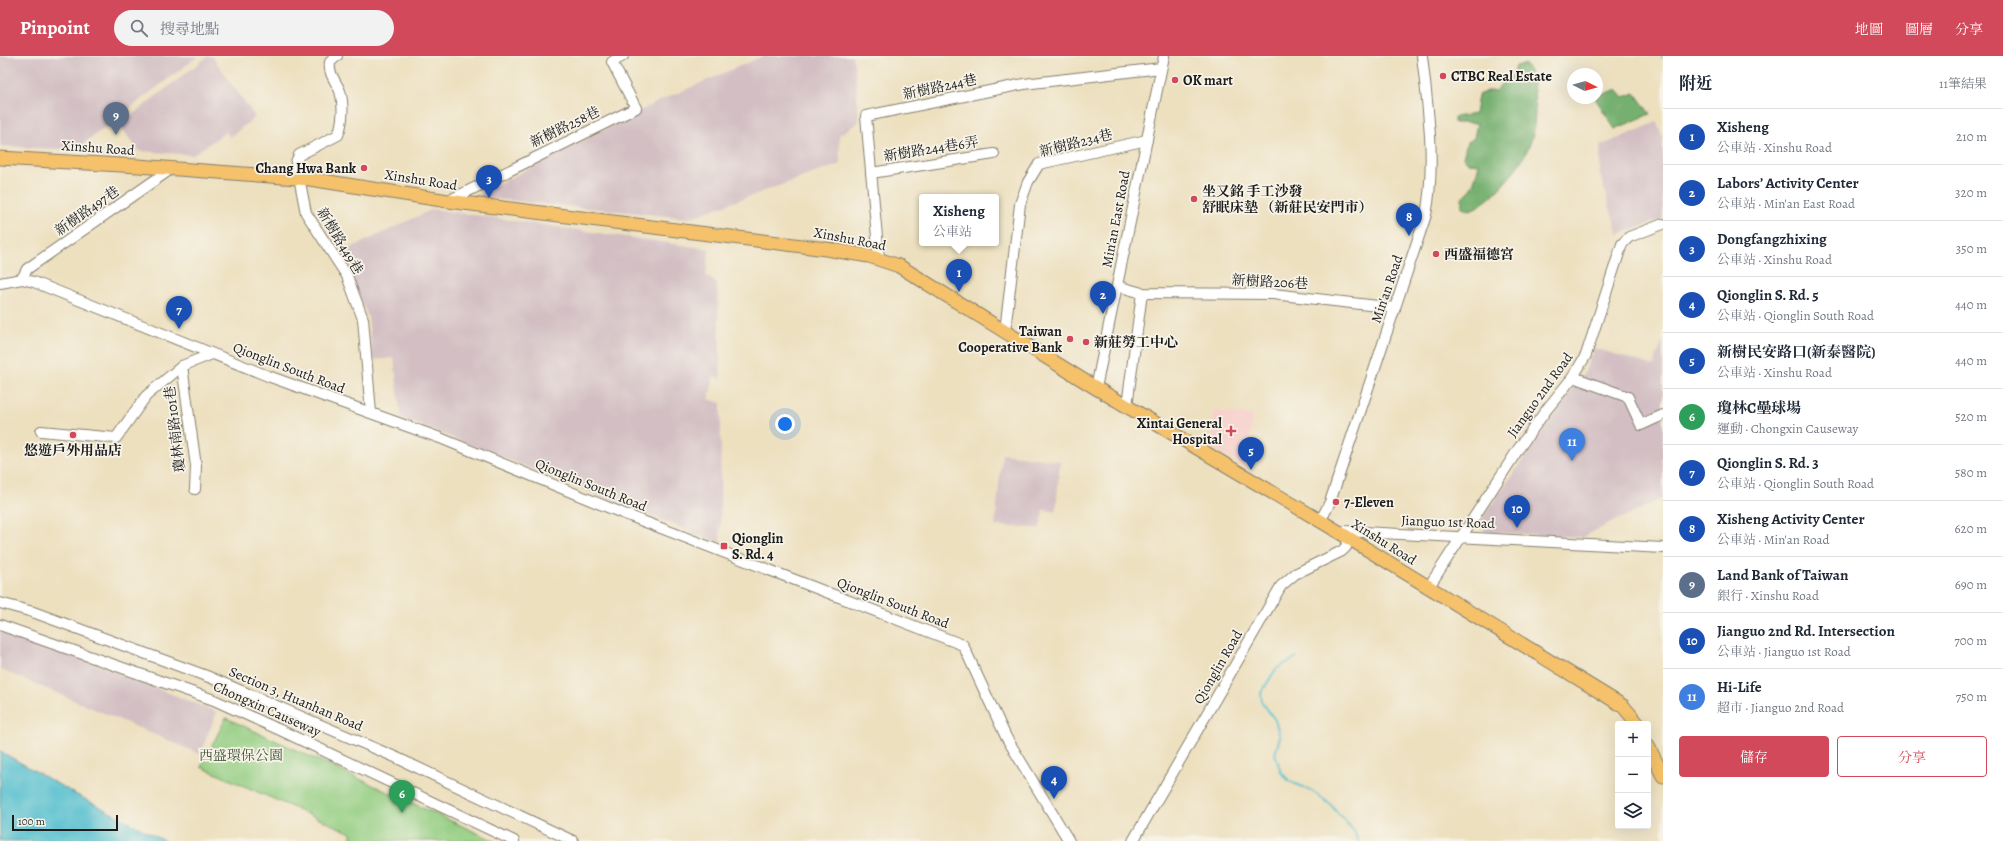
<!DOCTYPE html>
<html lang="zh-TW">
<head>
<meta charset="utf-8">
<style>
	body { margin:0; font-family:Alegreya,"Noto Serif TC",serif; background:#f2f2f3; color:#1f2937 }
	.controls { position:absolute; right:12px; bottom:12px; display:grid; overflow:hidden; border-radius:4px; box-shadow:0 4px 16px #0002 }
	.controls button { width:36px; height:36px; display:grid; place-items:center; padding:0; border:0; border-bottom:1px solid #e0e1e3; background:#fff; color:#1f2937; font:20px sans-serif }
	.compass { position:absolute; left:1567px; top:12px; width:36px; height:36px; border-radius:50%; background:#fff; box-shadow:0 4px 16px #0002; rotate:95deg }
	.scale { position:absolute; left:12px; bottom:10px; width:106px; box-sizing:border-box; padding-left:4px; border:2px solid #1c1c1c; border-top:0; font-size:11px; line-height:14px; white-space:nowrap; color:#1c1c1c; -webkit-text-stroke:3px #f7f3e8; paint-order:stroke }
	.you { position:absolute; left:785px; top:368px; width:14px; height:14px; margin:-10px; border:3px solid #fff; border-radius:50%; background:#1a73e8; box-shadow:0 0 0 6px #1a73e833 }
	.badge { display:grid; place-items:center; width:26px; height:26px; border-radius:50%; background:#d1495b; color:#fff; font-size:13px; font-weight:700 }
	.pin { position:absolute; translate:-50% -33px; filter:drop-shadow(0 1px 2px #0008) }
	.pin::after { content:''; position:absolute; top:21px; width:14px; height:12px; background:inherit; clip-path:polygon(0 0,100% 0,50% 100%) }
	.popup { position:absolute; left:919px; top:138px; width:80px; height:52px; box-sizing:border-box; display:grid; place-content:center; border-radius:4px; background:#fff; filter:drop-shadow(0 1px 3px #0005); font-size:13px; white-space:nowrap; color:#747a83 }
	.popup b { font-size:15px; color:#1f2937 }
	.popup::after { content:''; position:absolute; left:50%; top:100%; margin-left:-8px; border:8px solid transparent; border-top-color:#fff }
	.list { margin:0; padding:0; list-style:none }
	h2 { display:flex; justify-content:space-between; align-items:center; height:52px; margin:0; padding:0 16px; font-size:17px }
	h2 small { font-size:13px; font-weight:400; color:#747a83 }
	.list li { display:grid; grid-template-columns:26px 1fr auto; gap:12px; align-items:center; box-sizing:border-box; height:56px; padding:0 16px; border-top:1px solid #e0e1e3 }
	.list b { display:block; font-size:15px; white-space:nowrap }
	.list p { margin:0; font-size:13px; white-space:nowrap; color:#747a83 }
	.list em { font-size:13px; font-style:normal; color:#747a83 }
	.actions { display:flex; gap:8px; padding:12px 16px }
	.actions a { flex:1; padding:9px 0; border:1px solid #d1495b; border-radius:4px; text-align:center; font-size:14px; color:#d1495b }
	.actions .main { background:#d1495b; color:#fff }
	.icon { flex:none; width:22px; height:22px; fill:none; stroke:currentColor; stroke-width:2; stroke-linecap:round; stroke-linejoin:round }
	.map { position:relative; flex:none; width:1663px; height:785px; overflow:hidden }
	header { display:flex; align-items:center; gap:24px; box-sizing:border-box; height:56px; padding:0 20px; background:#d1495b; color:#fff }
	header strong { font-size:19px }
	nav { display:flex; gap:22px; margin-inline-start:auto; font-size:14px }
	.search { width:280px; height:36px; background:#f2f2f3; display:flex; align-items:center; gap:10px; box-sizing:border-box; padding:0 14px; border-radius:22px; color:#747a83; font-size:15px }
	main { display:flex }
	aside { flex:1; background:#fff }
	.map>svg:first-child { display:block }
</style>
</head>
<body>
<header>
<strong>Pinpoint</strong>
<div class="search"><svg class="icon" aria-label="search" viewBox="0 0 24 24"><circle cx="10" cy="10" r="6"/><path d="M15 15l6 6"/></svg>搜尋地點</div>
<nav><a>地圖</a><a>圖層</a><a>分享</a></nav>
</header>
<main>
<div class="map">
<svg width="1663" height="785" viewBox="0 0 1663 785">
	<rect width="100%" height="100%" fill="#f7f3e8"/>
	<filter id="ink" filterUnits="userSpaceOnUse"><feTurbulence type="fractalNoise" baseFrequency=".025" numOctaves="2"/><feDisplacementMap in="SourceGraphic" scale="8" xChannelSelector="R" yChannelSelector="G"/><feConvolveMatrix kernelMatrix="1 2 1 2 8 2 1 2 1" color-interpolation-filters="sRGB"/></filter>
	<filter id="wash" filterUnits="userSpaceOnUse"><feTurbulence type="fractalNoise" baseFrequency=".012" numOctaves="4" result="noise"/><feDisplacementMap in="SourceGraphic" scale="16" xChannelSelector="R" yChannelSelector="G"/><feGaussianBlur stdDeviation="0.9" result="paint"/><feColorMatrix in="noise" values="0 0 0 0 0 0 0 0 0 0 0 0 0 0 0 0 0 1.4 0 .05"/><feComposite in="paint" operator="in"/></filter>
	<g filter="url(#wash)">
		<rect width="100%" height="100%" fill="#ede0bf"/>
		<polygon fill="#f7d0cc" points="1214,355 1252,359 1247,413 1211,391"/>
		<g fill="#d2bec3">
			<polygon points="0,0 198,0 75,94 0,90"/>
			<polygon points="208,0 212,0 255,61 230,81 226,76 193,99 139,95 119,69"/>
			<polygon points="763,0 852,0 855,13 859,66 839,79 840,108 689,162 474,141 657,46"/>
			<polygon points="1657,66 1663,83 1663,163 1618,178 1600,119 1600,90"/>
			<polygon points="433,153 709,193 706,220 717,227 721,324 714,320 709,343 721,347 720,487 401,362 394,302 373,304 368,260 338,198"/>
			<polygon points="1663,283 1663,402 1661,403 1663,407 1663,442 1582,481 1485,476 1481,470 1482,462 1585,315 1594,292 1654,310"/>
			<polygon points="1002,398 1060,405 1056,455 1043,454 1040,472 995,470"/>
			<polygon points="0,576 70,598 217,656 200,698 0,613"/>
		</g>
		<polygon fill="#93cd81" stroke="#58744e" points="226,662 495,785 351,785 351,777 201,711"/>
		<g fill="#76b06f" stroke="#496646">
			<path d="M1525,8C1537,20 1537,69 1531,85C1524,107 1492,147 1470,154L1462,151C1461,137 1464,142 1470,134C1474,127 1477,117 1479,108L1469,107L1463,102L1467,86L1474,82L1477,67H1454V61L1475,58L1478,39L1487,35H1495L1506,23L1511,22L1516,10Z"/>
			<polygon points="1617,33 1624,41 1635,37 1650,58 1615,73 1595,42"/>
		</g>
		<polygon fill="#54bfcf" stroke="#386e76" points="0,695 77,739 165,785 0,785"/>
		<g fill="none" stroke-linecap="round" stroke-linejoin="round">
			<g stroke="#54bfcf" stroke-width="2">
				<polyline points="1661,0 1663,3"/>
				<polyline points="1297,601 1276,613 1261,637 1262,646 1275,664 1280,681 1275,698 1281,716 1289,725 1312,735 1330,748 1354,775 1358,785"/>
			</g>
		</g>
	</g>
	<g filter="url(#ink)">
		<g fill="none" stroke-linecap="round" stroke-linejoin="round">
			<g stroke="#847e6e" stroke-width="12">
				<g id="minor">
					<path d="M337,0L330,6C328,18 336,25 340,35C344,48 343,67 338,79L299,99L296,106L306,157L347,220L363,263L371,357"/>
					<polyline points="871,117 994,98"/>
					<polyline points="448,145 636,52 612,6 623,0"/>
					<polyline points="879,203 866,60 1024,28 1161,12"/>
					<polyline points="22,223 27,213 171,113"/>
					<polyline points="0,227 22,223 34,226 268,320 440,382 622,457 963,589 1006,681 1069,785"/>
					<polyline points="1117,230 1142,237 1273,238 1395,252"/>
					<polyline points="1005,275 1020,148 1028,126 1039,108 1147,84"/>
					<polyline points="182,310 196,410 195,433"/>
					<polyline points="1573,321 1628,341 1641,369 1663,359"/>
					<polyline points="1096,332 1164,0"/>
					<polyline points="1127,350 1142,237"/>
					<polyline points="41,375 116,382 146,340 182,310 212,298"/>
					<path d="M1320,466L1330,446L1426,159C1436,107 1428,53 1422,0"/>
					<polyline points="1344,475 1663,492"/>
					<polyline points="1428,532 1519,392 1547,353 1573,321 1586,299 1622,188 1629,181 1663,168"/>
					<polyline points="0,547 33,556 209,621 395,701 573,785"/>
					<polyline points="0,569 214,644 280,674 514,785"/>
					<polyline points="1133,785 1281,530 1295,518 1342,495 1346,491 1350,477"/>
				</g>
			</g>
			<g stroke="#847e6e" stroke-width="15">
				<g id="major">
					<polyline points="0,102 138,110 310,123 448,145 826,193 869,200 899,210 1096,332 1329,470 1623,650 1638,668"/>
					<polyline points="1648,690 1663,720"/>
				</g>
			</g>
			<use href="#minor" stroke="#fff" stroke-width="10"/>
			<use href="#major" stroke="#f5c16b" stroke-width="13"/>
		</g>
	</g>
	<g fill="#d1495b" stroke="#f7f3e8" stroke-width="1.5">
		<circle cx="1443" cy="20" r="4"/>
		<circle cx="1175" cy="24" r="4"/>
		<circle cx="364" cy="112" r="4"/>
		<circle cx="1194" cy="143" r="4"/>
		<circle cx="1436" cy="198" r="4"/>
		<circle cx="1070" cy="283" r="4"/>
		<circle cx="1086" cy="286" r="4"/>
		<path d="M1229 369h4v4h4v4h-4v4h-4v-4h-4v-4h4z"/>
		<circle cx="73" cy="379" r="4"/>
		<circle cx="1336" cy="446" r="4"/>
		<rect x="720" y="486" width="8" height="8" rx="2"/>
	</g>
	<g text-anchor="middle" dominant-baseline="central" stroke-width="3.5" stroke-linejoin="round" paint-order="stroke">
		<g font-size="14" font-weight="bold" fill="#1c1c1c" stroke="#f7f3e8" text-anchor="start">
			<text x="1451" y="20">CTBC Real Estate</text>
			<text x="1183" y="24">OK mart</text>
			<text x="356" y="112" text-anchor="end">Chang Hwa Bank</text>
			<text x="1202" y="135">坐又銘 手工沙發<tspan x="1202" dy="16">舒眠床墊 （新莊民安門市）</tspan></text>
			<text x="1444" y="198">西盛福德宮</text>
			<text x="1062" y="275" text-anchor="end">Taiwan<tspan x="1062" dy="16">Cooperative Bank</tspan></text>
			<text x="1094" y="286">新莊勞工中心</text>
			<text x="1222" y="367" text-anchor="end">Xintai General<tspan x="1222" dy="16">Hospital</tspan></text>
			<text x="73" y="394" text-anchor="middle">悠遊戶外用品店</text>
			<text x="1344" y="446">7-Eleven</text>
			<text x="732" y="482">Qionglin<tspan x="732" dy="16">S. Rd. 4</tspan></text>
		</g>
		<g font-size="14" fill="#1c1c1c" stroke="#f7f3e8">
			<text transform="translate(940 31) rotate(-12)">新樹路244巷</text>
			<text transform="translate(565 71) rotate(-26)">新樹路258巷</text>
			<text transform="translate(1076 87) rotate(-14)">新樹路234巷</text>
			<text transform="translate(98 92) rotate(4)">Xinshu Road</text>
			<text transform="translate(931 93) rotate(-9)">新樹路244巷6弄</text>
			<text transform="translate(421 124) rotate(9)">Xinshu Road</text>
			<text transform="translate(87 155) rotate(-35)">新樹路497巷</text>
			<text transform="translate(1116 163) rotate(-79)">Min'an East Road</text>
			<text transform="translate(850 183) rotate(11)">Xinshu Road</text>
			<text transform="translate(340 185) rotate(59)">新樹路449巷</text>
			<text transform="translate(1270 226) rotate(3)">新樹路206巷</text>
			<text transform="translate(1387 233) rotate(-71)">Min'an Road</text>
			<text transform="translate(289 312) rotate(21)">Qionglin South Road</text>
			<text transform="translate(1540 339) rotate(-54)">Jianguo 2nd Road</text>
			<text transform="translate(175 373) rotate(-97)">瓊林南路101巷</text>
			<text transform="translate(591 429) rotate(22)">Qionglin South Road</text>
			<text transform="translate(1448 466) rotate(2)">Jianguo 1st Road</text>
			<text transform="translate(1384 486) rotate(32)">Xinshu Road</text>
			<text transform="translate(893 547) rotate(21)">Qionglin South Road</text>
			<text transform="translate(1218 611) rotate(-60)">Qionglin Road</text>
			<text transform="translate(296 643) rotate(23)">Section 3, Huanhan Road</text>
			<text transform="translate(267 653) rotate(24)">Chongxin Causeway</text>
		</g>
		<g font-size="14" fill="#465a3f" stroke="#f7f3e8">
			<text x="241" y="699">西盛環保公園</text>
		</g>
	</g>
</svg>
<div class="controls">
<button>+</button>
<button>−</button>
<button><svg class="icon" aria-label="layers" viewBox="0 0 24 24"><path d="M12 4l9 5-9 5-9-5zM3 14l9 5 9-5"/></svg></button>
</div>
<svg class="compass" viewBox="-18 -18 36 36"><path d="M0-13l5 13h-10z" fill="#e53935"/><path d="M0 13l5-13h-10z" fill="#747a83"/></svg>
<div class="scale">100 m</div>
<div class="you"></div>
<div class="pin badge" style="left:959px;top:236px;background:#1a4fb4">1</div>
<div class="popup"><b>Xisheng</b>公車站</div>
<div class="pin badge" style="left:1103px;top:258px;background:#1a4fb4">2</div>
<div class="pin badge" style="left:489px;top:142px;background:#1a4fb4">3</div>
<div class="pin badge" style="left:1054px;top:743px;background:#1a4fb4">4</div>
<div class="pin badge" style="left:1251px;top:414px;background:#1a4fb4">5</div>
<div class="pin badge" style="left:402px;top:757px;background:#2e9e5b">6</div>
<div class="pin badge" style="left:179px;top:273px;background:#1a4fb4">7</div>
<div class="pin badge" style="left:1409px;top:180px;background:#1a4fb4">8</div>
<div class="pin badge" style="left:116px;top:79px;background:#5c6f8a">9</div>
<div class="pin badge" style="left:1517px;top:472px;background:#1a4fb4">10</div>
<div class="pin badge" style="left:1572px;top:405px;background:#3f7fe0">11</div>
</div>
<aside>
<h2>附近<small>11筆結果</small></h2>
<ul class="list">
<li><span class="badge" style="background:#1a4fb4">1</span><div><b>Xisheng</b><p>公車站 · Xinshu Road</p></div><em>210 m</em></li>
<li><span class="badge" style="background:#1a4fb4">2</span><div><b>Labors’ Activity Center</b><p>公車站 · Min'an East Road</p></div><em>320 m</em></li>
<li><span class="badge" style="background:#1a4fb4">3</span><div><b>Dongfangzhixing</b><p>公車站 · Xinshu Road</p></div><em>350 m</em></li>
<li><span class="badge" style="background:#1a4fb4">4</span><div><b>Qionglin S. Rd. 5</b><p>公車站 · Qionglin South Road</p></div><em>440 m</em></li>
<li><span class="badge" style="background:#1a4fb4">5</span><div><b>新樹民安路口(新泰醫院)</b><p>公車站 · Xinshu Road</p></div><em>440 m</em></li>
<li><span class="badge" style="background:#2e9e5b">6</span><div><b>瓊林C壘球場</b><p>運動 · Chongxin Causeway</p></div><em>520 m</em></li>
<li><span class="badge" style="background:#1a4fb4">7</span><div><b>Qionglin S. Rd. 3</b><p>公車站 · Qionglin South Road</p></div><em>580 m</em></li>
<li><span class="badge" style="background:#1a4fb4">8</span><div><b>Xisheng Activity Center</b><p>公車站 · Min'an Road</p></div><em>620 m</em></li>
<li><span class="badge" style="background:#5c6f8a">9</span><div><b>Land Bank of Taiwan</b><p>銀行 · Xinshu Road</p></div><em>690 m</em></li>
<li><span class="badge" style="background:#1a4fb4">10</span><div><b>Jianguo 2nd Rd. Intersection</b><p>公車站 · Jianguo 1st Road</p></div><em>700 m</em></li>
<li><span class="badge" style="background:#3f7fe0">11</span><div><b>Hi-Life</b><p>超市 · Jianguo 2nd Road</p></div><em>750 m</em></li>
</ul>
<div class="actions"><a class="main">儲存</a><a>分享</a></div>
</aside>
</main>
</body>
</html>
